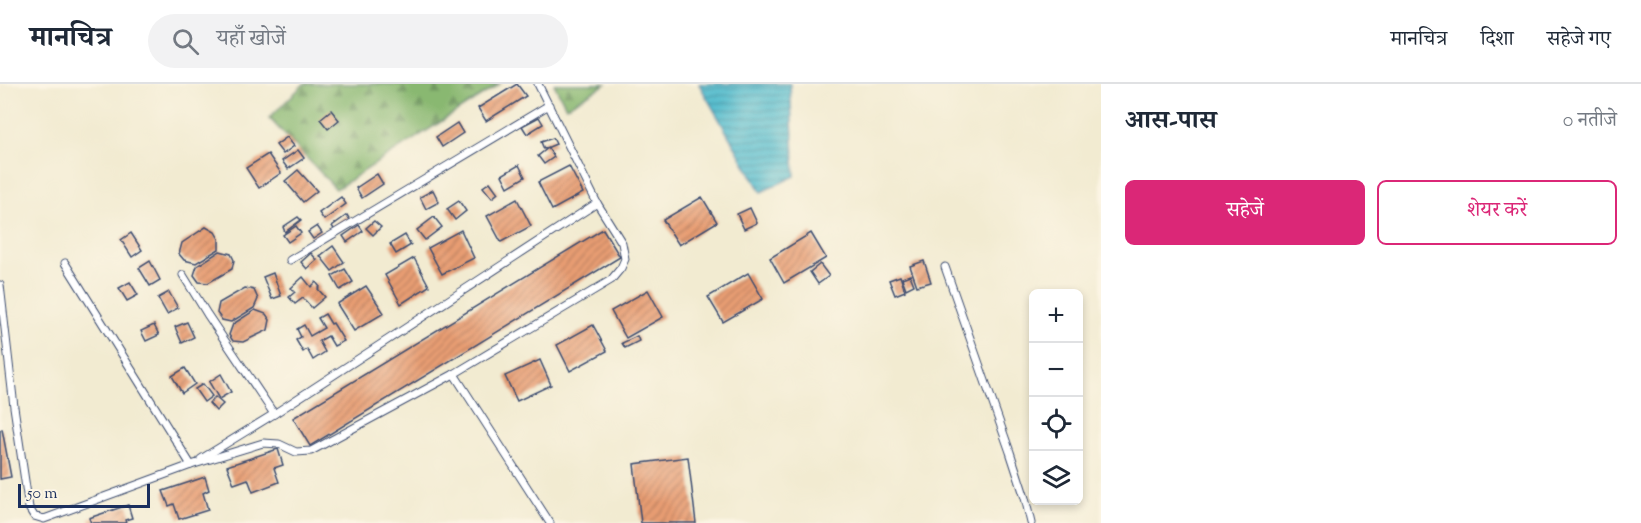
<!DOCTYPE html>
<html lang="hi">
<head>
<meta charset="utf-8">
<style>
	body { margin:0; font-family:"Sorts Mill Goudy","Noto Serif Devanagari",serif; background:#f2f2f3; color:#1f2937 }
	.controls { position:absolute; right:18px; bottom:18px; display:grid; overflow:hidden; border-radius:9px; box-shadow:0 3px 9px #0003 }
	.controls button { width:54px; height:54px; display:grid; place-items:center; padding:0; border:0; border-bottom:2px solid #e0e1e3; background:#fff; color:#1f2937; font:30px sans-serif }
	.scale { position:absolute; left:18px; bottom:15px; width:132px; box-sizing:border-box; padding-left:6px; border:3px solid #1b2f5e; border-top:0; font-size:16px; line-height:21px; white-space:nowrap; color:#1b2f5e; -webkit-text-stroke:4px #fcf5e5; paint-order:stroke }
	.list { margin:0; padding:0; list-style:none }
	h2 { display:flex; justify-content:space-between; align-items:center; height:78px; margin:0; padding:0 24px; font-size:26px }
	h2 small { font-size:20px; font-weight:400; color:#747a83 }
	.actions { display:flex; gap:12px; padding:18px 24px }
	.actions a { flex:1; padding:14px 0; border:2px solid #db2777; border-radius:9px; text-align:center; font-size:21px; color:#db2777 }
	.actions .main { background:#db2777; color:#fff }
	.icon { flex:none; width:33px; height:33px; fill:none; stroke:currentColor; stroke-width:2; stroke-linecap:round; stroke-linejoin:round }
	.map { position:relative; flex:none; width:1101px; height:439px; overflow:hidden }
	header { display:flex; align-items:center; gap:36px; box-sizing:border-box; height:84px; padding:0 30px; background:#fff; border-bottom:2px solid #e0e1e3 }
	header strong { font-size:28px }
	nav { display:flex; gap:33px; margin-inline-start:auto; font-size:21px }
	.search { width:420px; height:54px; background:#f2f2f3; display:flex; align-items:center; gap:15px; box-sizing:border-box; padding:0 21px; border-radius:33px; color:#747a83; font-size:22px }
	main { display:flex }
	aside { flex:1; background:#fff }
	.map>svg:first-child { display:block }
</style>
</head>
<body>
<header>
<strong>मानचित्र</strong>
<div class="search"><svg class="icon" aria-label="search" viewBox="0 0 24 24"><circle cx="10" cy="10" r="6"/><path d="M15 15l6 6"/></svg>यहाँ खोजें</div>
<nav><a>मानचित्र</a><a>दिशा</a><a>सहेजे गए</a></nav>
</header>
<main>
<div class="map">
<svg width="1101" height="439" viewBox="0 0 1101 439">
	<defs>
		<pattern id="forest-firs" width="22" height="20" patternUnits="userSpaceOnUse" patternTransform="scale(1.5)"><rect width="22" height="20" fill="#89b871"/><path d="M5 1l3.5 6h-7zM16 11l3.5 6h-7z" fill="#6f9660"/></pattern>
		<pattern id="water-rules" width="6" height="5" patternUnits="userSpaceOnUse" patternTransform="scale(1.5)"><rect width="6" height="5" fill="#50bbcd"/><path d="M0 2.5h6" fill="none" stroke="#4298aa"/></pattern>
		<pattern id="building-hatch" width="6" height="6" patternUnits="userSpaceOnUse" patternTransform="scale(1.5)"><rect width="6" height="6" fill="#e89d72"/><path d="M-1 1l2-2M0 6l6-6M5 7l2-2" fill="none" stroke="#bb8061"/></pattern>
	</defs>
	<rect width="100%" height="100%" fill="#fcf5e5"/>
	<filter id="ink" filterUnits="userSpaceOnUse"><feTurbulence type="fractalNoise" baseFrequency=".0167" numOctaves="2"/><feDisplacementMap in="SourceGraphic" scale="12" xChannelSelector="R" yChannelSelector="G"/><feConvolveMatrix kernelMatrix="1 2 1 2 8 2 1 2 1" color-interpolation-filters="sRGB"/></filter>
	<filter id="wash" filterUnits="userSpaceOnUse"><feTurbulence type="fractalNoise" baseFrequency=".008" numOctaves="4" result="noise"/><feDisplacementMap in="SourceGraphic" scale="24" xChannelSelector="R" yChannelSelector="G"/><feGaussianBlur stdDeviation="1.35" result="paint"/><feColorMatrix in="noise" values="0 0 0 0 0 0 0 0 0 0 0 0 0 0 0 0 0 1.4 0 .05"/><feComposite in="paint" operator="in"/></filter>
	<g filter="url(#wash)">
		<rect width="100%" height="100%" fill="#f2ebd1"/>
		<g fill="url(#forest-firs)" stroke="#527468" stroke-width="1.5">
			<polygon points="304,0 500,0 336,105 269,34"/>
			<polygon points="554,0 606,0 566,23"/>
		</g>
		<polygon fill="url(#water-rules)" stroke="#367596" stroke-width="1.5" points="699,0 790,0 795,92 761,108"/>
		<g id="blocks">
			<g fill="url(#building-hatch)">
				<polygon points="517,0 526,12 486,37 478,24"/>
				<polygon points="331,26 339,36 328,45 320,35"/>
				<polygon points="539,33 543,40 527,50 522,42"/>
				<polygon points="457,39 463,49 442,63 436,53"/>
				<polygon points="287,53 294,62 283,70 276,61"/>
				<polygon points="553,54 556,60 544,65 541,58"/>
				<polygon points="548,64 554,73 544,80 538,72"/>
				<polygon points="298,66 304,74 288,85 282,77"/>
				<polygon points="268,70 281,89 259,104 246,84"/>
				<polygon points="519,81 525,93 508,103 502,91"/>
				<polygon points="569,82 583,109 552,126 538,98"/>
				<polygon points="298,86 317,107 303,118 285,97"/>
				<polygon points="377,90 383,100 362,114 356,104"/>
				<polygon points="490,98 498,109 492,114 483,103"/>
				<polygon points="433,106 439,118 426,125 420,113"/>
				<polygon points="341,113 346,120 324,136 319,129"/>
				<polygon points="702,113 717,138 679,161 663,136"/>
				<polygon points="517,115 531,142 501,158 487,132"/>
				<polygon points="459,117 466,127 455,136 447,125"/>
				<polygon points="750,124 757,139 744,145 737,130"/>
				<polygon points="347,131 350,136 335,147 332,142"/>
				<polygon points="298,133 301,136 285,148 283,143"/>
				<polygon points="434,133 442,143 425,156 417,146"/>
				<polygon points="374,137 381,143 373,151 366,144"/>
				<polygon points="359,141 363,147 347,158 343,152"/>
				<polygon points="296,142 301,149 288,158 283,151"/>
				<polygon points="317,142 322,149 313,155 308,148"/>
				<polygon points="206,143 215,148 219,155 219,165 196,179 184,176 179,170 182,159"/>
				<polygon points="603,145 620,173 310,362 293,334"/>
				<polygon points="461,146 474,174 442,190 428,164"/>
				<polygon points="131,149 142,166 132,173 121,156"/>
				<polygon points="811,149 826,174 784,199 770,174"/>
				<polygon points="405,151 411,161 396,170 390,160"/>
				<polygon points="333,162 344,178 332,187 320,172"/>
				<polygon points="220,167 231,170 234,176 232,185 208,199 199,198 194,191 197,182"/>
				<polygon points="311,169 317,176 307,185 301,178"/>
				<polygon points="414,174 429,202 401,220 385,191"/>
				<polygon points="150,177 160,196 150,202 139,184"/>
				<polygon points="924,177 931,198 917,202 910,182"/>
				<polygon points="820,180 829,192 818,200 810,188"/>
				<polygon points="345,185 353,198 340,206 332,192"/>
				<polygon points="273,189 281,212 272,215 263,193"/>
				<polygon points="748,189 763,215 723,238 708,213"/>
				<polygon points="910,191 914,201 906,205 902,194"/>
				<polygon points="900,192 905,207 895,211 889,196"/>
				<polygon points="303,193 311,203 316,198 320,203 318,205 325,213 312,224 303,214 295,220 289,213 295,208 291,204"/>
				<polygon points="130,198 138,211 127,217 119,204"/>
				<polygon points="366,202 384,229 354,247 337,220"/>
				<polygon points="245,204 254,206 258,215 254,224 231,238 222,236 217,229 219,219"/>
				<polygon points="648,206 663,233 626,254 611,227"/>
				<polygon points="169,208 178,224 167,230 158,214"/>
				<polygon points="255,226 266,230 270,236 268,246 243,258 233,257 229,251 233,240"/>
				<polygon points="325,230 331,240 333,239 344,257 334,262 328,252 319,257 325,268 313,276 307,265 303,268 296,256 301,253 297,245 304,241 310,252 324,244 318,234"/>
				<polygon points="187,238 194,253 182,259 175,243"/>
				<polygon points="154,241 159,251 146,257 141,247"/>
				<polygon points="593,241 607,267 570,287 557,261"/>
				<polygon points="637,252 639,257 625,264 622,259"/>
				<polygon points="540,276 551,301 517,317 505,292"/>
				<polygon points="185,284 195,300 182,309 172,292"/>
				<polygon points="221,290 231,308 219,315 209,298"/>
				<polygon points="203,300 212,312 204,318 195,305"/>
				<polygon points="215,313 223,320 216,327 209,319"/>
				<polygon points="2,345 11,393 0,395 0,346"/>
				<polygon points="278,365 283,381 274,384 279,398 253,408 248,395 234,400 227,382"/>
				<polygon points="688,373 696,439 641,439 634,380"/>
				<polygon points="205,393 209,406 203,409 208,426 179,435 174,420 169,422 163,407"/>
				<polygon points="128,421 132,434 125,436 126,439 91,439 89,434"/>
			</g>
		</g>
	</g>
	<g filter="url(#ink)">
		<use href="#blocks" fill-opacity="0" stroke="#3b4b6f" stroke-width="1.5"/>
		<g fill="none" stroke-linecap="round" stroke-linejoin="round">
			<g stroke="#3b4b6f" stroke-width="9">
				<g id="lane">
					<polyline points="290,176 549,21"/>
					<polyline points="65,179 191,381"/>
					<polyline points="945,183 1010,368 1025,414 1031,439"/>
					<polyline points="183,191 207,230 274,330"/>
					<polyline points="0,201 14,323 29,424 34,432 44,435 191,381 263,359 279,360 296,368 311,367 454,290 611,196 621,184 625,175 622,159 597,119 538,0"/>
					<polyline points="454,290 550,439"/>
					<polyline points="201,375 274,330 597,119"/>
				</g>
			</g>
			<use href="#lane" stroke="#fff" stroke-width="7"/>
		</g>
	</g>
</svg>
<div class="controls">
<button>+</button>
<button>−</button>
<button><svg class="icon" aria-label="locate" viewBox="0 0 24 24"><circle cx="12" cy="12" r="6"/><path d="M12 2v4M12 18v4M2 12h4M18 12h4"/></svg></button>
<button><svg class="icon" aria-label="layers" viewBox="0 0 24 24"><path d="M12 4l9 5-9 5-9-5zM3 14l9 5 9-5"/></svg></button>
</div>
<div class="scale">50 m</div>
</div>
<aside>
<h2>आस-पास<small>0 नतीजे</small></h2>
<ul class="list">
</ul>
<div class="actions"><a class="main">सहेजें</a><a>शेयर करें</a></div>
</aside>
</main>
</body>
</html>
